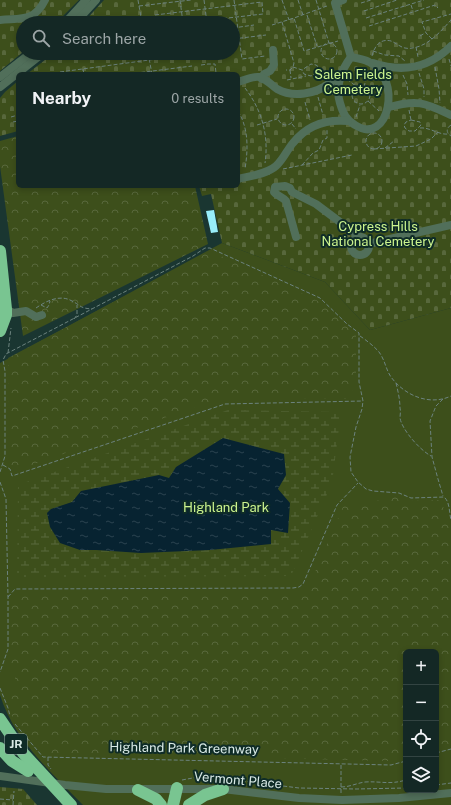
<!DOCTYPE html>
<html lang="en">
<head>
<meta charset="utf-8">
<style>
	body { margin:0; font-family:"Public Sans",sans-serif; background:#213432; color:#f1f3f6 }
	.controls { position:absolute; right:12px; bottom:12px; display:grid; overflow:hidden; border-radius:6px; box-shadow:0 2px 6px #0003 }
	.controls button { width:36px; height:36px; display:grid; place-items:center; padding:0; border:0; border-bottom:1px solid #334442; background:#142825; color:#f1f3f6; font:20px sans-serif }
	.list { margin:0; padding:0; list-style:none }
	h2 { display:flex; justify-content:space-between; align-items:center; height:52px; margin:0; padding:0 16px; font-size:17px }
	h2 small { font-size:13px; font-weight:400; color:#9da6a7 }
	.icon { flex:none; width:22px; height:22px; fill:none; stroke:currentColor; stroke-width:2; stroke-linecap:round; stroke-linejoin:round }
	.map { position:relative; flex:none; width:451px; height:805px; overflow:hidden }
	.search { position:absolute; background:#142825; box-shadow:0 2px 6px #0003; left:16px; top:16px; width:224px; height:44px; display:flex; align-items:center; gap:10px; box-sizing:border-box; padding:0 14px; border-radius:22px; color:#9da6a7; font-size:15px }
	.panel { position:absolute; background:#142825; box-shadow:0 2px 6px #0003; left:16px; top:72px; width:224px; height:116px; border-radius:6px }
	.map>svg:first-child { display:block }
</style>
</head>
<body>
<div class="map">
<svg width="451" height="805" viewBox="0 0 451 805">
	<defs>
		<pattern id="forest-crowns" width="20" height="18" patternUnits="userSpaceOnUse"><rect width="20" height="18" fill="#3d4f1b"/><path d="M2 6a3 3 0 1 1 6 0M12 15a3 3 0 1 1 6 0" fill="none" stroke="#58683c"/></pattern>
		<pattern id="wetland-marsh" width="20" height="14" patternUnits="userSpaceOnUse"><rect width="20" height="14" fill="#3d4f1b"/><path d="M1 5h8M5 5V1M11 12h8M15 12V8" fill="none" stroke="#58683c"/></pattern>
		<pattern id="cemetery-stones" width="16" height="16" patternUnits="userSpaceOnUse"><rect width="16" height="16" fill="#3d4f1b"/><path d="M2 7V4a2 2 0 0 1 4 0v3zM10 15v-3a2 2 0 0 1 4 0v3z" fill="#58683c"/></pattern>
		<pattern id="water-ripples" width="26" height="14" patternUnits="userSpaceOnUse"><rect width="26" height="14" fill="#072331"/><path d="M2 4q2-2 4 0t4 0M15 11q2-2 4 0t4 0" fill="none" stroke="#2a434f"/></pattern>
	</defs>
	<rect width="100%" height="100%" fill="#1a3631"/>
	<path fill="#3d4f1b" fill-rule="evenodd" d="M222,243L325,282L370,330L451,308V805H83C51,772 14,740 0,695V363ZM406,652H436V790H406Z"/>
	<g fill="url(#forest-crowns)">
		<polygon points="18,136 18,186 195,186 208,244 23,336 0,166 0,141"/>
		<polygon points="210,251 318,301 356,334 356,385 346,399 223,397 18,470 10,468 8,358"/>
		<polygon points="396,495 410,501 441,500 451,531 451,745 436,749 436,652 406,652 406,757 390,761 43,753 12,716 11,694 15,685 15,677 11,675 10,596 306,593 345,502 373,502"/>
	</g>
	<path fill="url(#wetland-marsh)" fill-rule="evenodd" d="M228,410L341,412L332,483L291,576L17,577L18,485ZM286,475L278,489L288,533L271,530L240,546L210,550L141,553L96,550H80L51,509L72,502L81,491L169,478Z"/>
	<g fill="url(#cemetery-stones)">
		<polygon points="0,0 79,0 56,23 23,23 23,52 0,71"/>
		<polygon points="104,0 451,0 451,308 370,330 325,282 222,243 211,194 202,196 199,186 238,186 238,74 27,74 50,56 63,54 63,53 233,53 233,23 83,23"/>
		<polygon points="18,81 18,131 0,136 0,98 5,92"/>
		<polygon points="0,787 23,789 37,805 0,805"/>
	</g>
	<polygon fill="url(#water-ripples)" points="223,438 284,454 286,475 278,489 290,503 288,533 271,530 271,544 210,550 141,553 96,550 80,550 60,543 50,527 47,513 51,509 72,502 81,491 159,475 169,478 176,467"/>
	<polygon fill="#98eefb" points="214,210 218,232 211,233 206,211"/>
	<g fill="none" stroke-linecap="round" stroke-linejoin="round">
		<g stroke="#6c837e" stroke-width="1" stroke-dasharray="4 2" stroke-linecap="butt">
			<polyline points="138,0 142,23"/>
			<polyline points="180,0 183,23"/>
			<polyline points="204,0 207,23"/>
			<polyline points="234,0 242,59 265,56"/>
			<polyline points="282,0 289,20"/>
			<polyline points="298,0 303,15"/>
			<polyline points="316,0 329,43"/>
			<polyline points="361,3 371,0"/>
			<polyline points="411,5 413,11"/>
			<polyline points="139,6 191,0"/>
			<polyline points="327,6 294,18 304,51 338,41"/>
			<polyline points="364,11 397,0"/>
			<polyline points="155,15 262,2 263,14 184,23"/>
			<polyline points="307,15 317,46"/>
			<polyline points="366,18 424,0"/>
			<polyline points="282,22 294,63 293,67 290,70 286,70"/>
			<polyline points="272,25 294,18"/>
			<polyline points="369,26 435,5 438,8"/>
			<polyline points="233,28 254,25"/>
			<polyline points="420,36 425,33"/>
			<polyline points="233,39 266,35"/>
			<polyline points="432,39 426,33 422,22 451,14"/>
			<circle cx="329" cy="51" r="8"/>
			<polyline points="416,47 418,57"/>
			<polyline points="373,51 385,55 399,56 405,61"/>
			<polyline points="148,53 152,74"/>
			<path d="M372,56C374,47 380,38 391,41C396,43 400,47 405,48C409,49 413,48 417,47C431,43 441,31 451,20"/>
			<polyline points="449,59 451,66"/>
			<polyline points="201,65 208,64 215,64 216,73"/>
			<polyline points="293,67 302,70 311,64 316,65 320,68 318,72 311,76 304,74 302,70"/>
			<polyline points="435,67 439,89 440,103"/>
			<polyline points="83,69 84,74"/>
			<polyline points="290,70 291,78"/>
			<polyline points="60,72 194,54"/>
			<polyline points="419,73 424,89 424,97"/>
			<polyline points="129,74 192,66"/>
			<polyline points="403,75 407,84 408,95"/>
			<polyline points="347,79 357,87"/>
			<polyline points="287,80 306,76"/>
			<circle cx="361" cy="95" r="9"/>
			<polyline points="364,87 368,71"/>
			<path d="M245,88C262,110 269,136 265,163"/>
			<polyline points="318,97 323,115"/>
			<polyline points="368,101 379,111"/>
			<polyline points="305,102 310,120"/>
			<circle cx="286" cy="117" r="8"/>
			<polyline points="409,110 411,120"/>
			<path d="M238,111C249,129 248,150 245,169"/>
			<polyline points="11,117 18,115"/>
			<polyline points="356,117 360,105"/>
			<polygon points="411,120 420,122 421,125 415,131 409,131 405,128 404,125 406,122"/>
			<polyline points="13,122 18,121"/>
			<polyline points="292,124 296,129"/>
			<polyline points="257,125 277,119"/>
			<path d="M451,125C446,128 446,133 451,136"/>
			<path d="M420,128C430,127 438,135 448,134"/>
			<circle cx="374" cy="141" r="8"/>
			<polyline points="385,148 394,141"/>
			<polyline points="374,149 416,146 431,139 438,132"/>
			<polyline points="302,165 313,153 319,150 323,140 327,138 327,130"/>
			<polyline points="283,169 352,155"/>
			<polyline points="41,305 47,308 49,305 50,301"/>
			<path d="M36,308C46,301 60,294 72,301C82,306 79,308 92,309"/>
			<polyline points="74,319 77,315 77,305"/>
			<path d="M360,336C366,340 375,347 379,352C385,360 386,370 391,377C405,396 430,406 451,396"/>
			<polyline points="8,353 11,328"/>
			<path d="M396,383C398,391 400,400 400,408C401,411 400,415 400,418C402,430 420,450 431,456"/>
			<polyline points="443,399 436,406 430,421 432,457 438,479 443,496"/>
			<polyline points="3,465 10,469 12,476 225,404 363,401"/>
			<path d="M0,472L5,456V371L3,360L6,354L193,256L205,248H210L320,298L347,324L359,333V382L363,401L362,409L356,427L350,457L351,472L358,482L366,489L373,491L399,493L411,498L444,497C450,502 449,512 451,520"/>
			<polyline points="0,482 6,499 8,597 8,649 0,672"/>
			<polyline points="8,597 15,589 293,588 299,587 303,584 337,505 358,483"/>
			<polyline points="0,688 8,708 10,716"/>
			<polyline points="15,724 43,757 391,765 406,761"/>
			<polyline points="436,753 451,749"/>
			<polyline points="48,757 48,765 51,769"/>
			<polyline points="182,780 198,777 211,777 299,788 356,789 406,788"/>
			<polyline points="436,785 451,783"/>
			<path d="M341,787C350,787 357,783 365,782C381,781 389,785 406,780"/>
			<polyline points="341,793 341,764"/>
			<polyline points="0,799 13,800"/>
			<polyline points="13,805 14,791"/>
		</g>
		<g stroke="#516f5a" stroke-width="8">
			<polyline points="343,0 335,3 351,57"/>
			<path d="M0,20C22,18 34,22 45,0"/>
			<polyline points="65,23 86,0"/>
			<polyline points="75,23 96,0"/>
			<path d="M76,53C88,55 103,57 114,53"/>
			<path d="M351,57C357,58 364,59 369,62C403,78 389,147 355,125C346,120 343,113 340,103C335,87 341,70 351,57Z"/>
			<path d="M373,63C403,73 429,68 451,46"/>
			<polyline points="0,77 31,53"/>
			<polyline points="262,79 264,74 270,71 274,65 273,50"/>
			<path d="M238,82C244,80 253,76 259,77C267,79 271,85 277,89C293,98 316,94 330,83C334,80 338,76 341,73"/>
			<polyline points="0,87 43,53"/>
			<path d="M389,107C418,99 425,103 451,115"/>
			<path d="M238,179C250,176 267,174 276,166C283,160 287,150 293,143C307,125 326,119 348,121"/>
			<path d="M296,237L286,201C283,197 277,196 274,192L275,187L285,186L290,188L292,192L316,204L360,237"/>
			<circle cx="360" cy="246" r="9"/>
			<polyline points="368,244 451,225"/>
			<polyline points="6,309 13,313 26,311 36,317 42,315"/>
			<polyline points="0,776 65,785 106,789 223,789 299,798 342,800 399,798 451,793"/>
		</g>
		<g stroke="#79c591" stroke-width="12">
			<polyline points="0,251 6,309 6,315 0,331"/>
			<polyline points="0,719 23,753 71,805"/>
			<polyline points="0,748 12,761 28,771"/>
			<polyline points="138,790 156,799 161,805"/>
			<polyline points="173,805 177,788"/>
			<polyline points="189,805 205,795 223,789"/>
		</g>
	</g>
	<g text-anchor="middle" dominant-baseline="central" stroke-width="4" stroke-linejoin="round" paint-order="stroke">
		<rect fill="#0f2c27" stroke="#9cb0ac" stroke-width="1" x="5" y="734" width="22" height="20" rx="3"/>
		<g font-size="12" font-weight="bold" fill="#d8e9e5">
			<text x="16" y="744">JR</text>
		</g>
		<g font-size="13" fill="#ccf48e" stroke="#0f2c27">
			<text x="353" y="74">Salem Fields<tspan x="353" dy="15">Cemetery</tspan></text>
			<text x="378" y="226">Cypress Hills<tspan x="378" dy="15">National Cemetery</tspan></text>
			<text x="226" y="507">Highland Park</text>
		</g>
		<g font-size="13" fill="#d8e9e5" stroke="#0f2c27">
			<text transform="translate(184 748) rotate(1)">Highland Park Greenway</text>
			<text transform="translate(238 780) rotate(5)">Vermont Place</text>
		</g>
	</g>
</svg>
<div class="controls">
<button>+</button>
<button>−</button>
<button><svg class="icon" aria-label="locate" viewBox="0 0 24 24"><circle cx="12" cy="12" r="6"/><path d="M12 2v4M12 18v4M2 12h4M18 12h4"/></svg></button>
<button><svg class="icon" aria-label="layers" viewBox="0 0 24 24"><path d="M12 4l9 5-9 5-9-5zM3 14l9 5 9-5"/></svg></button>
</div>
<div class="search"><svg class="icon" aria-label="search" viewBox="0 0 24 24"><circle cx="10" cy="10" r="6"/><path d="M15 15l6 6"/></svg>Search here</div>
<section class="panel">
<h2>Nearby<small>0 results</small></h2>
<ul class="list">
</ul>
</section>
</div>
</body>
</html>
